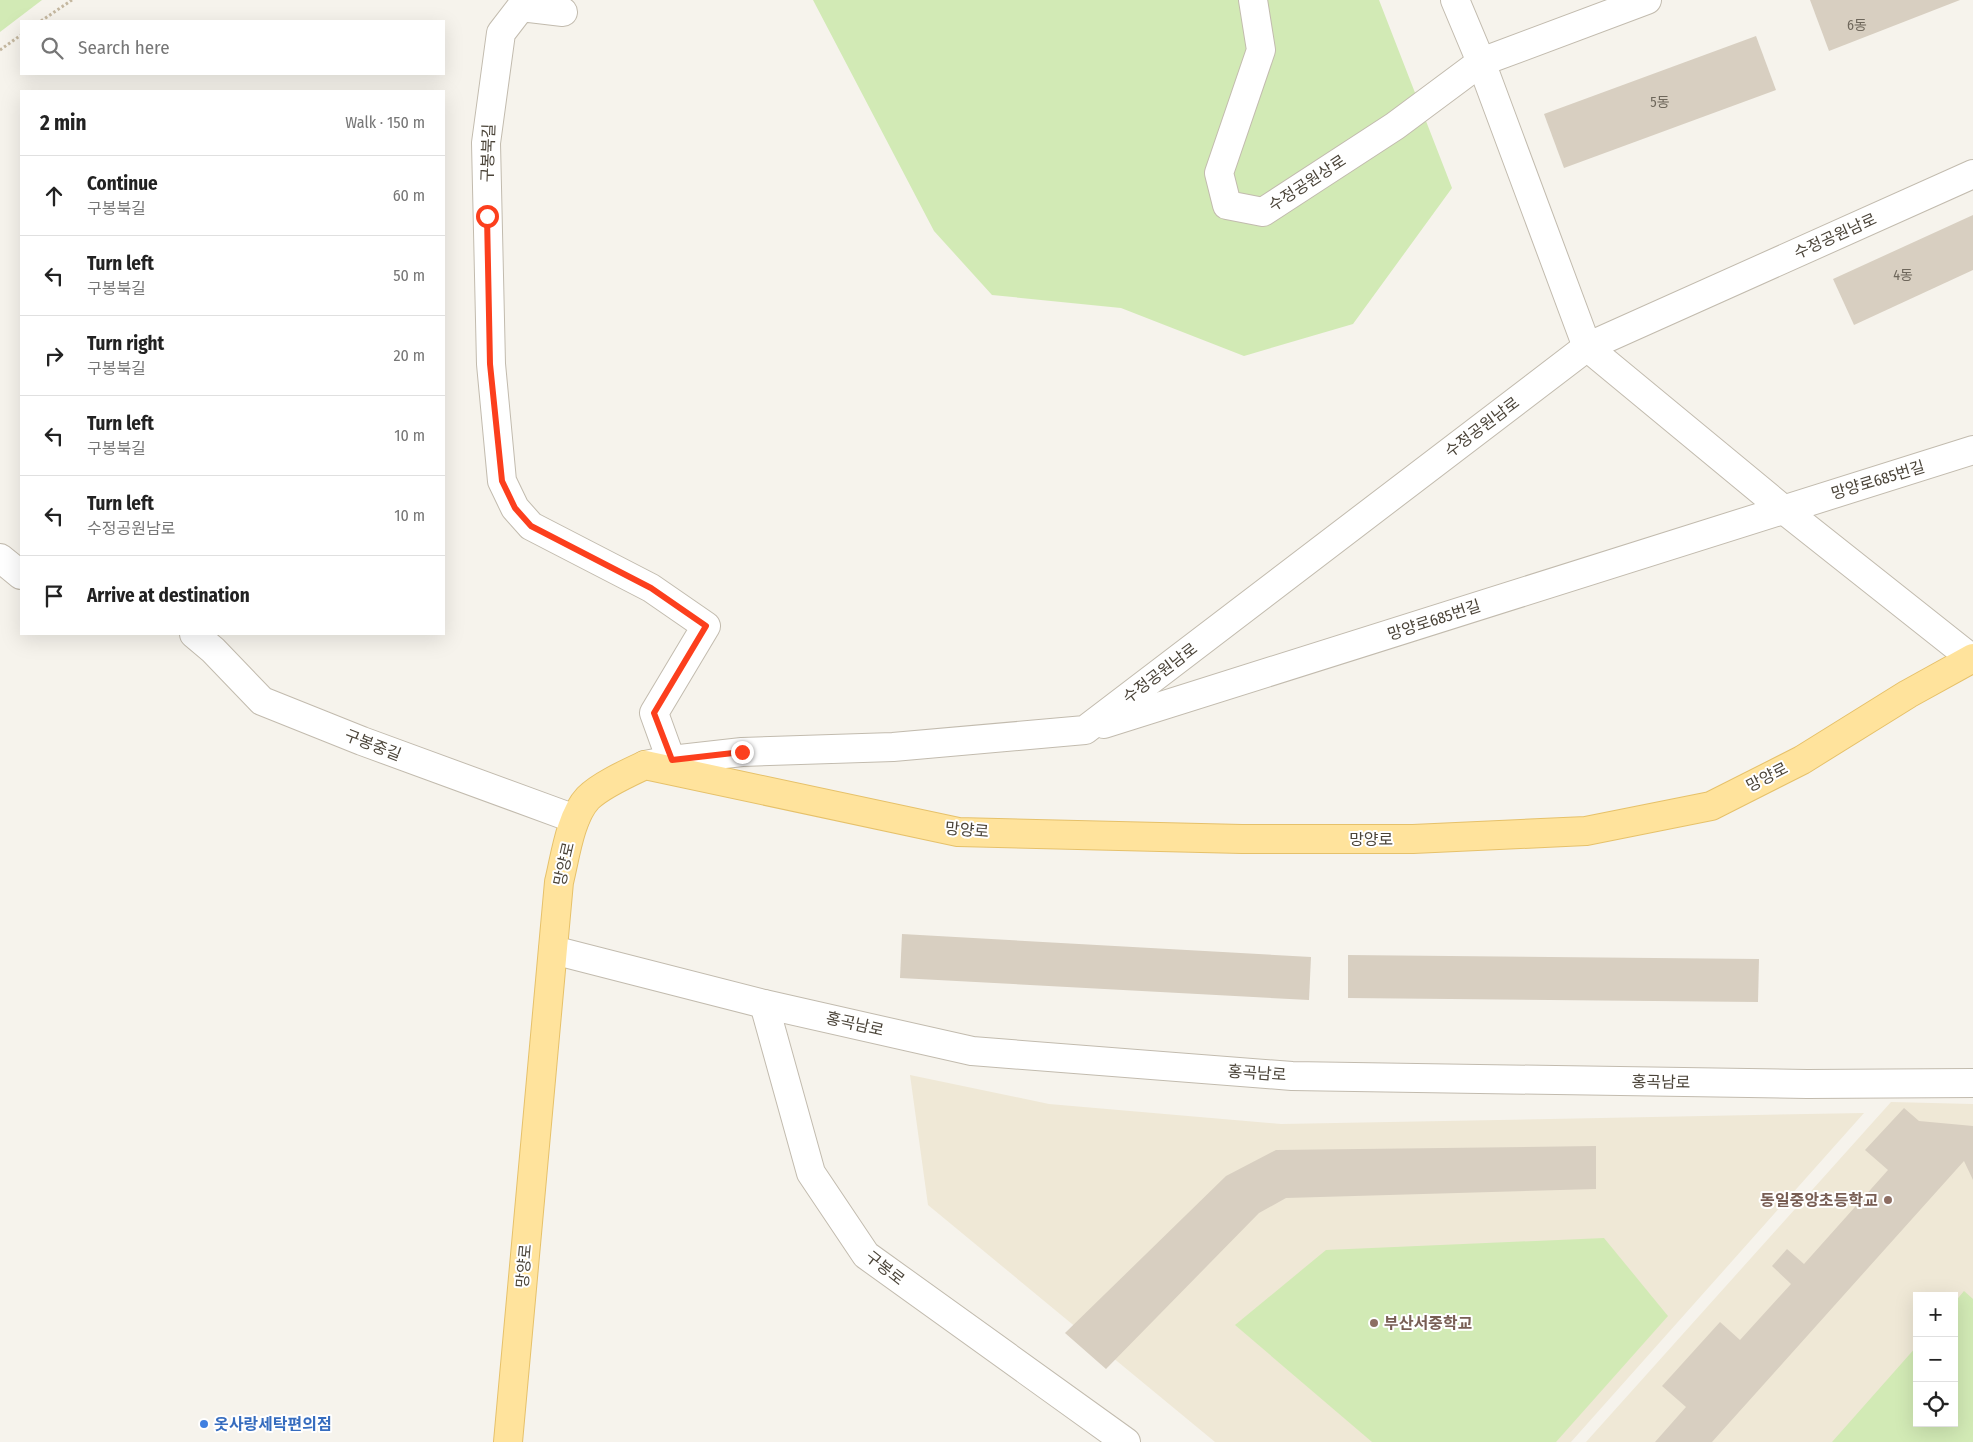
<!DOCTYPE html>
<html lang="en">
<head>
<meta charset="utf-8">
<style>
	body { margin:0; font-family:"Fira Sans Condensed","Noto Sans KR",sans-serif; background:#f6f6f6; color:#222 }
	.controls { position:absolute; right:15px; bottom:15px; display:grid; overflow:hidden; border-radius:0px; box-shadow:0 5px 20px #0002 }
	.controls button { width:45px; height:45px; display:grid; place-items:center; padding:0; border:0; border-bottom:1px solid #e0e0e0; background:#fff; color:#222; font:25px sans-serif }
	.stop { position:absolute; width:15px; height:15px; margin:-11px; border:4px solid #fc3f1d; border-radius:50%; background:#fff }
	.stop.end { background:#fc3f1d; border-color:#fff; box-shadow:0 1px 5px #0008 }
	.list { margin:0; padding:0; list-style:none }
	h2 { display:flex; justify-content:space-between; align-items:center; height:65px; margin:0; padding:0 20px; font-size:21px }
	h2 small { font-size:16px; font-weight:400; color:#767676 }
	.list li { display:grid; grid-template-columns:32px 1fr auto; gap:15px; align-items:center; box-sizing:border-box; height:80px; padding:0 20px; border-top:1px solid #e0e0e0 }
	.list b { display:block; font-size:19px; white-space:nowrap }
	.list p { margin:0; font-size:16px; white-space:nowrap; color:#767676 }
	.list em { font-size:16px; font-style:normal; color:#767676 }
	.icon { flex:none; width:28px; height:28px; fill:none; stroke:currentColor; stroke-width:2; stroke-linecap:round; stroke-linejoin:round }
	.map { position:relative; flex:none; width:1973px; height:1442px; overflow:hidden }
	.search { position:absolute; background:#fff; box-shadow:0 5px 20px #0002; left:20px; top:20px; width:425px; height:55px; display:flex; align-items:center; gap:12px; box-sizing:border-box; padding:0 18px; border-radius:0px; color:#767676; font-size:19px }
	.panel { position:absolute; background:#fff; box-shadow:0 5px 20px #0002; left:20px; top:90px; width:425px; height:545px; border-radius:0px }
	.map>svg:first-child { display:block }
</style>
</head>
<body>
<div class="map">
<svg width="1973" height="1442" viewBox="0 0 1973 1442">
	<rect width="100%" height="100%" fill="#f6f3ec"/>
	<g fill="#efe8d6" fill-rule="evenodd">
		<polygon points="910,1075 1049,1104 1281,1124 1864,1113 1571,1442 1215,1442 928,1205"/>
		<path d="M1891,1102L1973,1104V1442H1586ZM1917,1296H1954V1423H1917Z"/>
	</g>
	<g fill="#d2eab5">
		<polygon points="0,0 42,0 0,32"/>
		<polygon points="813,0 1379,0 1452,188 1353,324 1244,356 1121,308 992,295 934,231"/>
		<polygon points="1604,1238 1668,1316 1556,1442 1372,1442 1235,1325 1326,1250"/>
		<polygon points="1964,1291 1973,1299 1973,1442 1832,1442 1917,1346 1917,1423 1954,1423 1954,1303"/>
	</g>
	<g fill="#d8cfc1">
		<polygon points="1810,0 1960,0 1829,51"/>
		<polygon points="1756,36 1776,90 1564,168 1544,114"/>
		<polygon points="1973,215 1973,270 1854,325 1833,279"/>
		<polygon points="902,934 1311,957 1309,1000 900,978"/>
		<polygon points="1348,955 1759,959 1758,1002 1348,998"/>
		<polygon points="1904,1108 1919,1121 1973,1126 1973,1180 1964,1161 1712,1442 1655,1442 1686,1407 1662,1386 1720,1322 1740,1340 1791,1284 1772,1266 1787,1249 1804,1264 1888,1170 1865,1150"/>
		<polygon points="1596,1146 1596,1189 1286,1198 1259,1213 1106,1369 1065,1333 1226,1176 1276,1150"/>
	</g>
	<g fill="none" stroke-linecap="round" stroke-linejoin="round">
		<g stroke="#c2bbae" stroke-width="30">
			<g id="minor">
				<polyline points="1253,0 1261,50 1219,173 1227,205 1263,212 1395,126 1481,62 1647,0"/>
				<polyline points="1455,0 1481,62 1587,347 1783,509 1971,658"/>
				<polyline points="563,12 521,7 501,33 486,143 491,364 502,481 515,508 531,526 651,588 706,626 654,713 671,760"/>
				<polyline points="0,558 21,575"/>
				<polyline points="194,634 213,650 262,701 362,741 575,819"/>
				<polyline points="1104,724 1973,450"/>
				<polyline points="645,765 671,760 742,752 893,747 1085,730 1587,347 1973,174"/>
				<polyline points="553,950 764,1004 972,1051 1292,1076 1807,1084 1973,1083"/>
				<polyline points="764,1004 811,1173 866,1255 1126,1442"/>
			</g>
		</g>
		<g stroke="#e6c16a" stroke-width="30">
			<path id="major" d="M508,1442L559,882C565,858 570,817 588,798C601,785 628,773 645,765L958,832L1242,839H1413L1586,831L1711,806L1802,760L1908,694L1973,658"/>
		</g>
		<g stroke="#c4b79f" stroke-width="3" stroke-dasharray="2.5 2.5" stroke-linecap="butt">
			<polyline points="41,21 72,0"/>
			<polyline points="0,50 21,35"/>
		</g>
		<use href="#minor" stroke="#fff" stroke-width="28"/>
		<use href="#major" stroke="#ffe39c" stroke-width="28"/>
	</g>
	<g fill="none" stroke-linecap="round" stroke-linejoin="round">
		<polyline stroke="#fc3f1d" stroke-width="6" points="487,216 490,364 502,481 515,508 531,526 651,588 706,626 654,713 672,760 742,752"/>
	</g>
	<g fill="#8d6e63" stroke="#fff" stroke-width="2">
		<circle cx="1888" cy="1200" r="5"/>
		<circle cx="1374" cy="1323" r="5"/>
	</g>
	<circle fill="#3f7fe0" stroke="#fff" stroke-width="2" cx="204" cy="1424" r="5"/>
	<g text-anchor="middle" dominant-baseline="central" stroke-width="4" stroke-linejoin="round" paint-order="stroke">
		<g font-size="14" fill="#6e675b">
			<text x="1857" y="25">6동</text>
			<text x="1660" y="102">5동</text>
			<text x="1903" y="275">4동</text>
		</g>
		<g font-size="16" fill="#4b4439" stroke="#fff">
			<text transform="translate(488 153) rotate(-88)">구봉북길</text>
			<text transform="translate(1307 183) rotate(-33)">수정공원상로</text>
			<text transform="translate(1835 236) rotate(-24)">수정공원남로</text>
			<text transform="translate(1482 427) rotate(-37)">수정공원남로</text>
			<text transform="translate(1878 480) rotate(-17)">망양로685번길</text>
			<text transform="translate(1434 620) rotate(-18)">망양로685번길</text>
			<text transform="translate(1160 673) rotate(-37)">수정공원남로</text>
			<text transform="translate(373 745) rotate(21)">구봉중길</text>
			<text transform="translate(1767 777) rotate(-27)">망양로</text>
			<text transform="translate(967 830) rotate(5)">망양로</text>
			<text x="1371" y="839">망양로</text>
			<text transform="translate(564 864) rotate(-77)">망양로</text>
			<text transform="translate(855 1024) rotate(13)">홍곡남로</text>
			<text transform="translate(1257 1073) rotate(4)">홍곡남로</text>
			<text transform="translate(1661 1082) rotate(1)">홍곡남로</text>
			<text transform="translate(524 1266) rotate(-85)">망양로</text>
			<text transform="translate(885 1268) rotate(38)">구봉로</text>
		</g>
		<g font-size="16" font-weight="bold" fill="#785e54" stroke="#fff" text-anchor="end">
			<text x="1878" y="1200">동일중앙초등학교</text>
			<text x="1384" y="1323" text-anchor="start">부산서중학교</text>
		</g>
		<g font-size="16" font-weight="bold" fill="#366cbe" stroke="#fff" text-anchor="start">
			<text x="214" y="1424">옷사랑세탁편의점</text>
		</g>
	</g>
</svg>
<div class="controls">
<button>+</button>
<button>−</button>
<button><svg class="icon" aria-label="locate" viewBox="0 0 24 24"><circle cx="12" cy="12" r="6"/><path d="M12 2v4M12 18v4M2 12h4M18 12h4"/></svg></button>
</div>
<div class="stop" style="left:487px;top:216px"></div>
<div class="stop end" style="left:742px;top:752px"></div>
<div class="search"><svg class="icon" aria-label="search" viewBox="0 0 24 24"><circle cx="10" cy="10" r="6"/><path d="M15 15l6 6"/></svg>Search here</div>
<section class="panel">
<h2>2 min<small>Walk · 150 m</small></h2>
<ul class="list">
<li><svg class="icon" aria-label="ahead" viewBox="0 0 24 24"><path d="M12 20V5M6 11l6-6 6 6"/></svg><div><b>Continue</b><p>구봉북길</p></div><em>60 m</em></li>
<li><svg class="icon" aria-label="left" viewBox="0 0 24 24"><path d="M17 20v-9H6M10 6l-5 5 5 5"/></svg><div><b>Turn left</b><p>구봉북길</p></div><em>50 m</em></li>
<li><svg class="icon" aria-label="right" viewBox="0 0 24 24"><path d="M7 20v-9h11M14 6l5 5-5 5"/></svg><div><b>Turn right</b><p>구봉북길</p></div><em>20 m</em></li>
<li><svg class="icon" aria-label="left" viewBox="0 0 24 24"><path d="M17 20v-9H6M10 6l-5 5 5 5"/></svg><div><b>Turn left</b><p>구봉북길</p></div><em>10 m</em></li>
<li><svg class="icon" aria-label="left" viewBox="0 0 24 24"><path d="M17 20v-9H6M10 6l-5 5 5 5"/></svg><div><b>Turn left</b><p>수정공원남로</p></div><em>10 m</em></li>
<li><svg class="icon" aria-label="arrive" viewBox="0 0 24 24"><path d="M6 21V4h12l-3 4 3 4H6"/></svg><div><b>Arrive at destination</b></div></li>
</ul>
</section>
</div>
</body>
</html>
